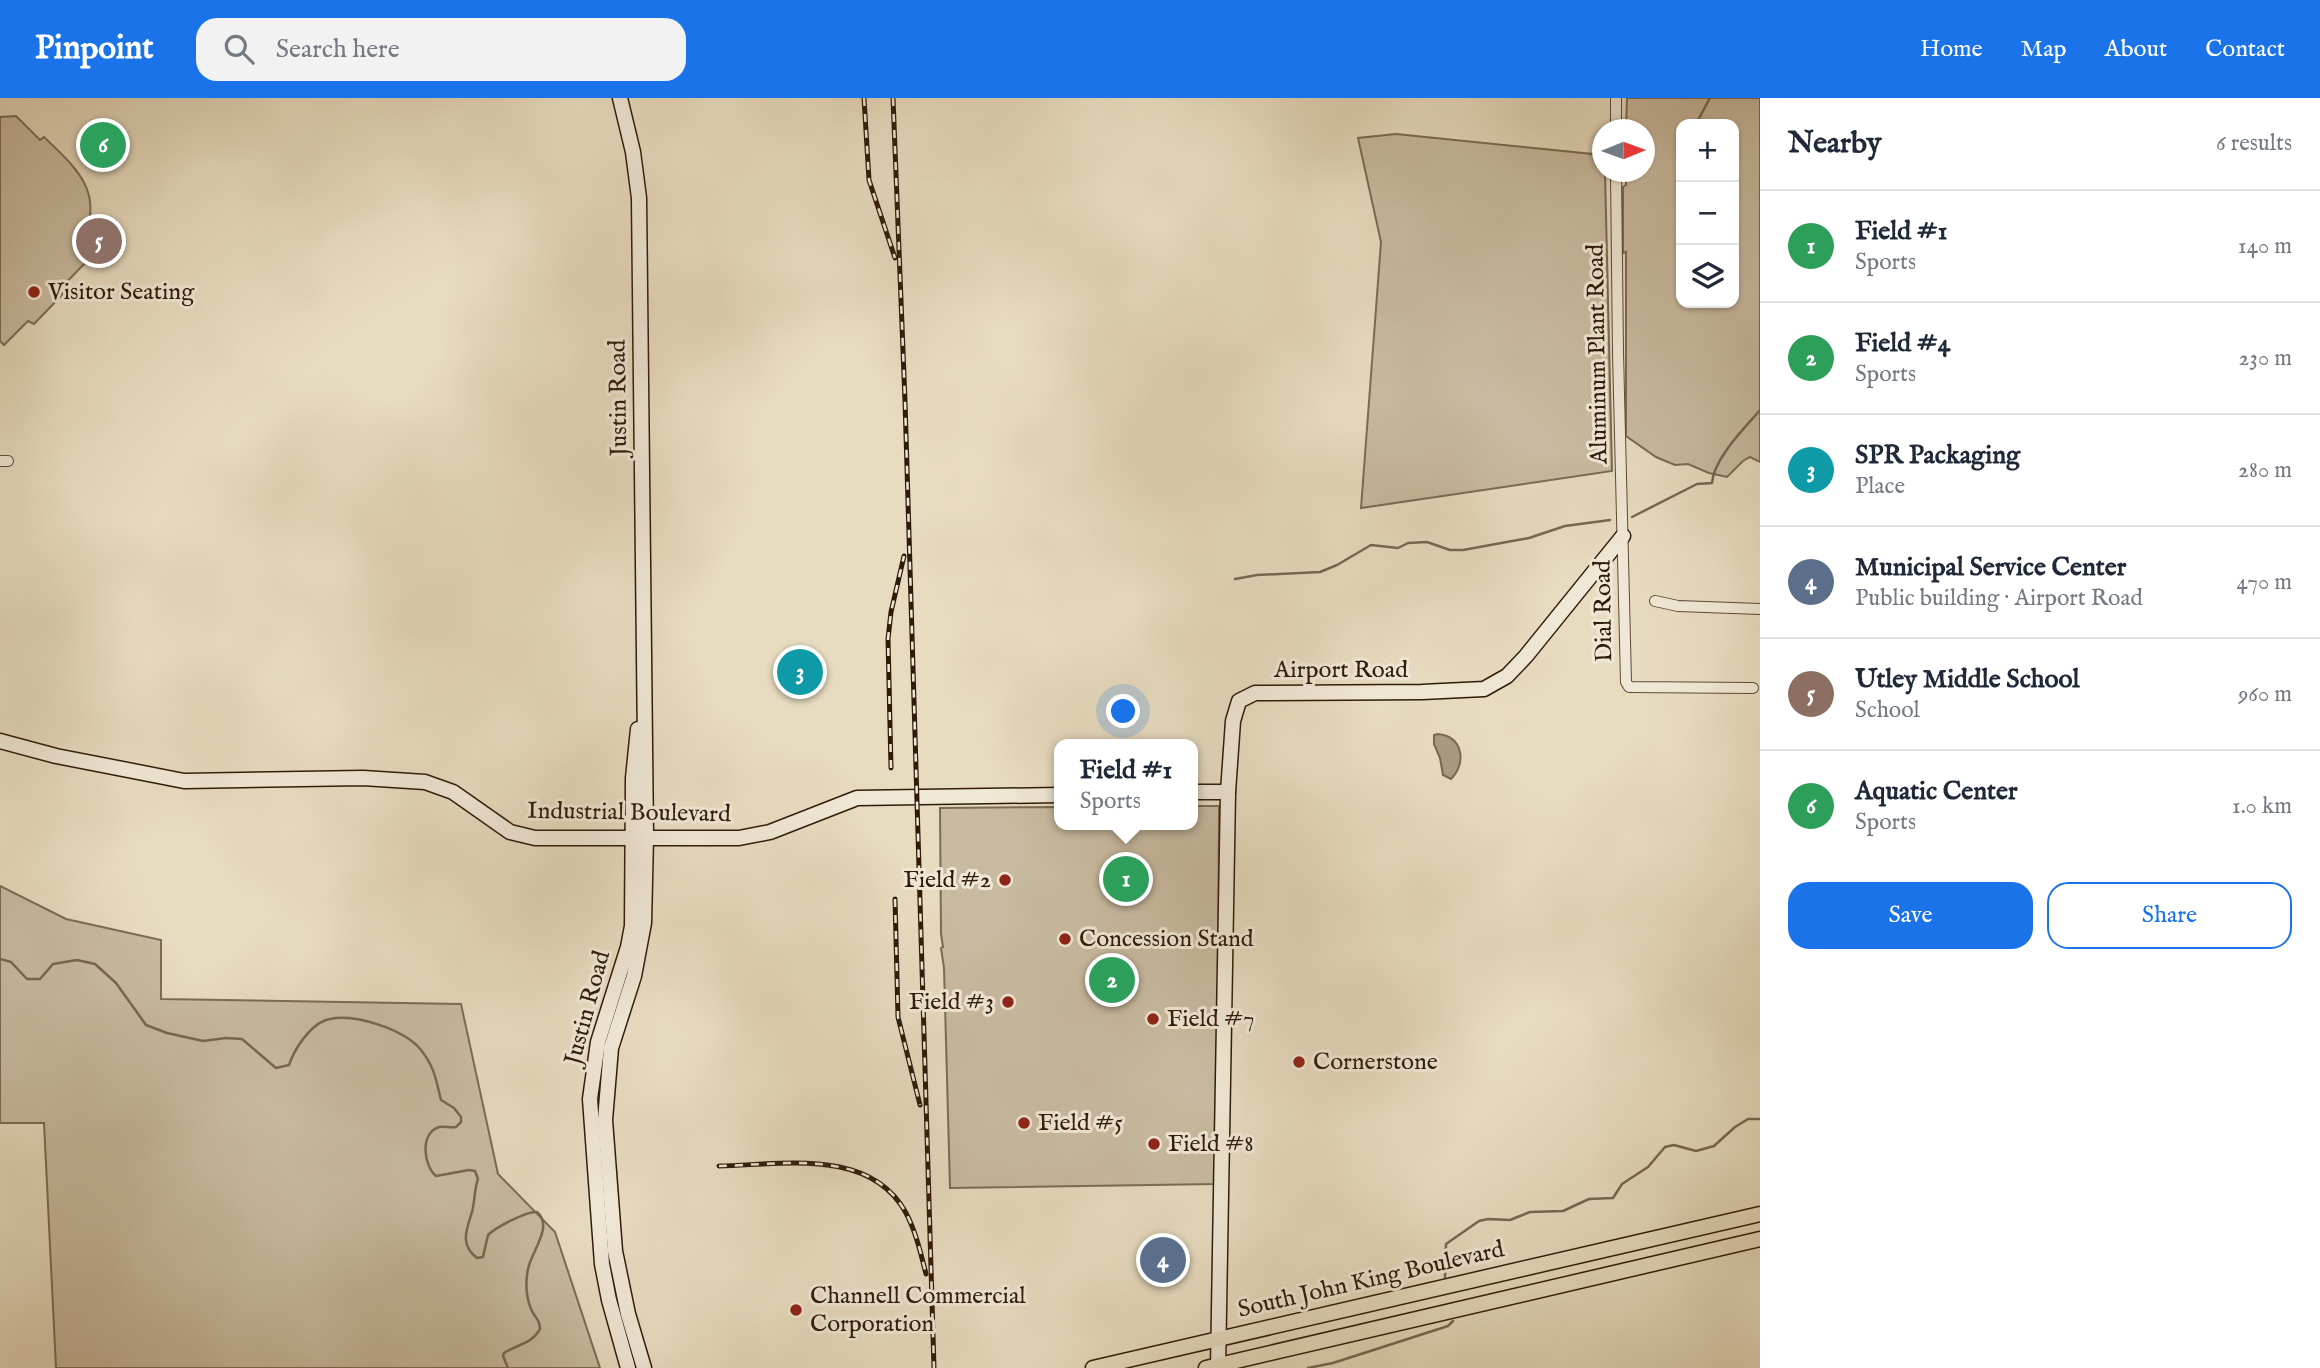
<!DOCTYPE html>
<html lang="en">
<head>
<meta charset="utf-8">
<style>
	body { margin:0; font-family:"IM FELL English",serif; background:#f2f2f3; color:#1f2937 }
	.controls { position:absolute; right:21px; top:21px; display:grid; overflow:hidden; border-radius:14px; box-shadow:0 2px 5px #0004 }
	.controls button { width:63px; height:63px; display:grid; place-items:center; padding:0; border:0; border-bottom:2px solid #e0e1e3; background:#fff; color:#1f2937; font:35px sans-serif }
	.compass { position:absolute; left:1592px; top:21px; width:63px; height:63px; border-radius:50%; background:#fff; box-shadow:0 2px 5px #0004; rotate:89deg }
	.you { position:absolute; left:1124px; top:614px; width:24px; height:24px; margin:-18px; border:5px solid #fff; border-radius:50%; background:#1a73e8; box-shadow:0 0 0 10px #1a73e833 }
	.badge { display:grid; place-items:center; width:46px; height:46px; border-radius:50%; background:#1a73e8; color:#fff; font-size:23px; font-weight:700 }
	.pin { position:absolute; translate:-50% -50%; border:4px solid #fff; box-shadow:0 2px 7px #0006 }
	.popup { position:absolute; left:1054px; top:641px; width:144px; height:91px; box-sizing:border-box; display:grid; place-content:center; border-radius:14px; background:#fff; filter:drop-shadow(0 2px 5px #0005); font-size:23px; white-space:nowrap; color:#747a83 }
	.popup b { font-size:26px; color:#1f2937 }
	.popup::after { content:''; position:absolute; left:50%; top:100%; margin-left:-14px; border:14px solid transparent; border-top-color:#fff }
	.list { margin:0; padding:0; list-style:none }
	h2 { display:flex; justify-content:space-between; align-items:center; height:91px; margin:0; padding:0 28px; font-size:30px }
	h2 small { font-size:23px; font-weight:400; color:#747a83 }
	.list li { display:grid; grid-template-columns:46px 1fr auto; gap:21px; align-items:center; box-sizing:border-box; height:112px; padding:0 28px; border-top:2px solid #e0e1e3 }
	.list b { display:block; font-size:26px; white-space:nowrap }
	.list p { margin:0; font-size:23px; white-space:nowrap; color:#747a83 }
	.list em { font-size:23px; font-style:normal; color:#747a83 }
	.actions { display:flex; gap:14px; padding:21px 28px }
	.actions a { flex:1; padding:16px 0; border:2px solid #1a73e8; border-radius:21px; text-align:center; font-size:24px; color:#1a73e8 }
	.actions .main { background:#1a73e8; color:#fff }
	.icon { flex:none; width:38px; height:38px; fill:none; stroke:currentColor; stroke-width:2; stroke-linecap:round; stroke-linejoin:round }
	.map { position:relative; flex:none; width:1760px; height:1270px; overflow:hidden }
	header { display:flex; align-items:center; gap:42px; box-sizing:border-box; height:98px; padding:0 35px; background:#1a73e8; color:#fff }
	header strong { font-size:33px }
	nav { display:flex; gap:38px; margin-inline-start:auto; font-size:24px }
	.search { width:490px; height:63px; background:#f2f2f3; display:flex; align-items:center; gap:18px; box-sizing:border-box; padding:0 24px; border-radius:21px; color:#747a83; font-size:26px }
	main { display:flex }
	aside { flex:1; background:#fff }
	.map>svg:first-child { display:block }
</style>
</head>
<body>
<header>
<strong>Pinpoint</strong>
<div class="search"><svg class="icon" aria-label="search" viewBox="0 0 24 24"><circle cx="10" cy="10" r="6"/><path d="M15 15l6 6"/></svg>Search here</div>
<nav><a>Home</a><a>Map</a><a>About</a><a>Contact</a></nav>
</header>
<main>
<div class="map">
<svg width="1760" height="1270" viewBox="0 0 1760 1270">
	<rect width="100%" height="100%" fill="#e8dcc0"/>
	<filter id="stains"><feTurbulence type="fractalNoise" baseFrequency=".00286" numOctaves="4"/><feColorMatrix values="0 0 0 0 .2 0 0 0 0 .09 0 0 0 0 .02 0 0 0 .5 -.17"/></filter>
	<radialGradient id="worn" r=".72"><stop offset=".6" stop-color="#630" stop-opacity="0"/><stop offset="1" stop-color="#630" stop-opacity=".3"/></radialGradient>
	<g fill="#c9bba1" stroke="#7c6b55" stroke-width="2" fill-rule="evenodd">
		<path d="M1627,0H1760V364L1750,359L1743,363L1727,379L1709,375L1688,366L1675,367L1656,359L1626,338V154L1623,155V89L1626,87V74H1644V32L1626,31ZM1681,26H1734V205H1681Z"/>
		<path d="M16,18L40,42L44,39C81,74 106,97 80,151L83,153L81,156L87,163L59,192L63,196L34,226L28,223L4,247L0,243V19Z"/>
		<polygon points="1396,36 1602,57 1602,74 1605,74 1612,373 1361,410 1381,144 1358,40"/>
		<polygon points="1193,708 1219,708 1217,1086 950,1090 944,870 941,850 943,849 941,836 940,710 1059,709 1060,727 1192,727"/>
		<polygon points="0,788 66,821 161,842 161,901 461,906 498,1076 555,1134 600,1270 56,1270 44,1025 0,1025"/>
	</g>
	<path fill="#a99a82" stroke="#796752" stroke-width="2" d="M1438,636C1463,638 1467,665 1451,681L1443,677L1440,660L1434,646V637Z"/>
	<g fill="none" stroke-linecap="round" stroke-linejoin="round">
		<g stroke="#796752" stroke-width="2.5">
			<polyline points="1696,26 1710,0"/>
			<path d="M1632,419L1697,386L1712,385C1714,360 1744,331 1760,312"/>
			<polyline points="1235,481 1257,477 1320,474 1337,467 1371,447 1398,450 1408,445 1427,444 1450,452 1463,452 1529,440 1565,428 1610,422"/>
			<path d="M0,861L11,864L27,881H40L53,866L77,862L95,866L116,885L146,927L167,935L203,943L226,940L242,941L276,970L289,967C294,952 309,928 326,922C352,914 404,931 421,952C435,970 436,982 441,1002L454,1010L461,1019V1024L456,1029C451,1030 444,1028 439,1029C419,1036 424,1068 436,1078L469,1072L475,1073L478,1081C474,1092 475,1103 472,1114C467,1131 459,1146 477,1160L483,1159L488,1137C496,1129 527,1113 537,1114C554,1128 531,1154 528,1171C525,1185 526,1202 533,1215C537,1221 540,1224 540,1231C532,1246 518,1246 504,1255L503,1258L508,1270"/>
			<polyline points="1445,1179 1446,1146 1479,1123 1488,1121 1510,1122 1530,1114 1563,1113 1589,1101 1613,1100 1622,1086 1648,1069 1665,1049 1674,1047 1696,1053 1714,1048 1735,1029 1748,1021 1760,1021"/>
			<polyline points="1308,1270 1333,1265 1448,1228 1453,1223"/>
		</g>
		<g stroke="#5e4b37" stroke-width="12">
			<g id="street">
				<polyline points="1616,0 1616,32"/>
				<polyline points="1616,74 1618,254 1626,584 1629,589 1753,590"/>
				<polyline points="0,363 8,363"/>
				<polyline points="1655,503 1678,508 1760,511"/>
			</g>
		</g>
		<g stroke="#301b09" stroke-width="17">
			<g id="secondary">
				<polyline points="620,0 633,54 639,100 646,739 644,825 634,878 611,950 605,1022 615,1153 628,1216 644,1270"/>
				<polyline points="0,643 56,658 184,683 363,680 425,684 453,694 510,734 535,740 739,740 770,734 857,700 1060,697"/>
				<polyline points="1192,694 1228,694"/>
				<polyline points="628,1270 609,1202 602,1166 590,1001 598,944 628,849 632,828 633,680 638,631"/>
				<polyline points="1218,1270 1228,694 1233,623 1239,603 1255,595 1422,594 1484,591 1507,578 1526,558 1623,438"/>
			</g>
		</g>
		<g stroke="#301b09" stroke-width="17">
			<g id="primary">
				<polyline points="1093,1270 1760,1116"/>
				<polyline points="1206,1270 1760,1141"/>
			</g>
		</g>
		<use href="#street" stroke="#f0e8d6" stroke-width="10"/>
		<use href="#secondary" stroke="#f0e8d6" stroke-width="14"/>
		<use href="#primary" stroke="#e8dcc0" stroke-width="14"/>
		<g stroke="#301b09" stroke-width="5">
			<g id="rail">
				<polyline points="864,0 869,82 895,160"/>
				<polyline points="893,0 905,303 934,1270"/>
				<polyline points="891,670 888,541 891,514 904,458"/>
				<polyline points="895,801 898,919 920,1007"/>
				<path d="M719,1068C781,1067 870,1049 906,1115C916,1134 921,1156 926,1176"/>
			</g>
		</g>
		<use href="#rail" stroke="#f0e8d6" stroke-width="2.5" stroke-dasharray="8" stroke-linecap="butt"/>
	</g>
	<g fill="#8f2418" stroke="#f0e8d6" stroke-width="2.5">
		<circle cx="34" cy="194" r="7"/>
		<circle cx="1005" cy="782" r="7"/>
		<circle cx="1065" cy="841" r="7"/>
		<circle cx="1008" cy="904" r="7"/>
		<circle cx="1153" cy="921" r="7"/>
		<circle cx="1299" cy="964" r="7"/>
		<circle cx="1024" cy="1025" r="7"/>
		<circle cx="1154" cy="1046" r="7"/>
		<circle cx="796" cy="1212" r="7"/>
	</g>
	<g text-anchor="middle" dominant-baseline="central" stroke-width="6" stroke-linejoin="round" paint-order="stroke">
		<g font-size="24" fill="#301b09" stroke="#f0e8d6" text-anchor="start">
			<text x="48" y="194">Visitor Seating</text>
			<text x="991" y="782" text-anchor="end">Field #2</text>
			<text x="1079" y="841">Concession Stand</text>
			<text x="994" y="904" text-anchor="end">Field #3</text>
			<text x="1167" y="921">Field #7</text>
			<text x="1313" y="964">Cornerstone</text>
			<text x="1038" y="1025">Field #5</text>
			<text x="1168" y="1046">Field #8</text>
			<text x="810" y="1198">Channell Commercial<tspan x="810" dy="28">Corporation</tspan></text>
		</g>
		<g font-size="24" fill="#301b09" stroke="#f0e8d6">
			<text transform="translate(1598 256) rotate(-91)">Aluminum Plant Road</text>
			<text transform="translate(619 300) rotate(-91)">Justin Road</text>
			<text transform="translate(1604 513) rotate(-91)">Dial Road</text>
			<text x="1341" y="572">Airport Road</text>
			<text transform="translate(629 715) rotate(1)">Industrial Boulevard</text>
			<text transform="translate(588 910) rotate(-75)">Justin Road</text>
			<text transform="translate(1371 1182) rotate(-13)">South John King Boulevard</text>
		</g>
	</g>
	<rect width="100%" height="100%" filter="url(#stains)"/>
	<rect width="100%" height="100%" fill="url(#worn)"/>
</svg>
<div class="controls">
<button>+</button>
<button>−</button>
<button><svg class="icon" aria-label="layers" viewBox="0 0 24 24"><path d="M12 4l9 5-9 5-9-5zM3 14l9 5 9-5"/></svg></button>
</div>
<svg class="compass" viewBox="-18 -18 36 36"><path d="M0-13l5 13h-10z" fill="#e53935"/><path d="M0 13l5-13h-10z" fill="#747a83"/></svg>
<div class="you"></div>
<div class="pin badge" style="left:1126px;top:781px;background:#2e9e5b">1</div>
<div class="popup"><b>Field #1</b>Sports</div>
<div class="pin badge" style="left:1112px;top:882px;background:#2e9e5b">2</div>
<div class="pin badge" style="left:800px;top:574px;background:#0f9aa8">3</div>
<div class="pin badge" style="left:1163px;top:1162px;background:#5c6f8a">4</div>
<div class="pin badge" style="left:99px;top:143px;background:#8d6e63">5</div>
<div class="pin badge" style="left:103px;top:47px;background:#2e9e5b">6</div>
</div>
<aside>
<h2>Nearby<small>6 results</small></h2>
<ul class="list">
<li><span class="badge" style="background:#2e9e5b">1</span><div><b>Field #1</b><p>Sports</p></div><em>140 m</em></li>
<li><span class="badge" style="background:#2e9e5b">2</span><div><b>Field #4</b><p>Sports</p></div><em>230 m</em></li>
<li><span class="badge" style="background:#0f9aa8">3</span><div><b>SPR Packaging</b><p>Place</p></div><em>280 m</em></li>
<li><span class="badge" style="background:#5c6f8a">4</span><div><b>Municipal Service Center</b><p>Public building · Airport Road</p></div><em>470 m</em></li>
<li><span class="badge" style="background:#8d6e63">5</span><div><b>Utley Middle School</b><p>School</p></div><em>960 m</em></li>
<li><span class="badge" style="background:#2e9e5b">6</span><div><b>Aquatic Center</b><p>Sports</p></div><em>1.0 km</em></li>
</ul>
<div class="actions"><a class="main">Save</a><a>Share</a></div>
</aside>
</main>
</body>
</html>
